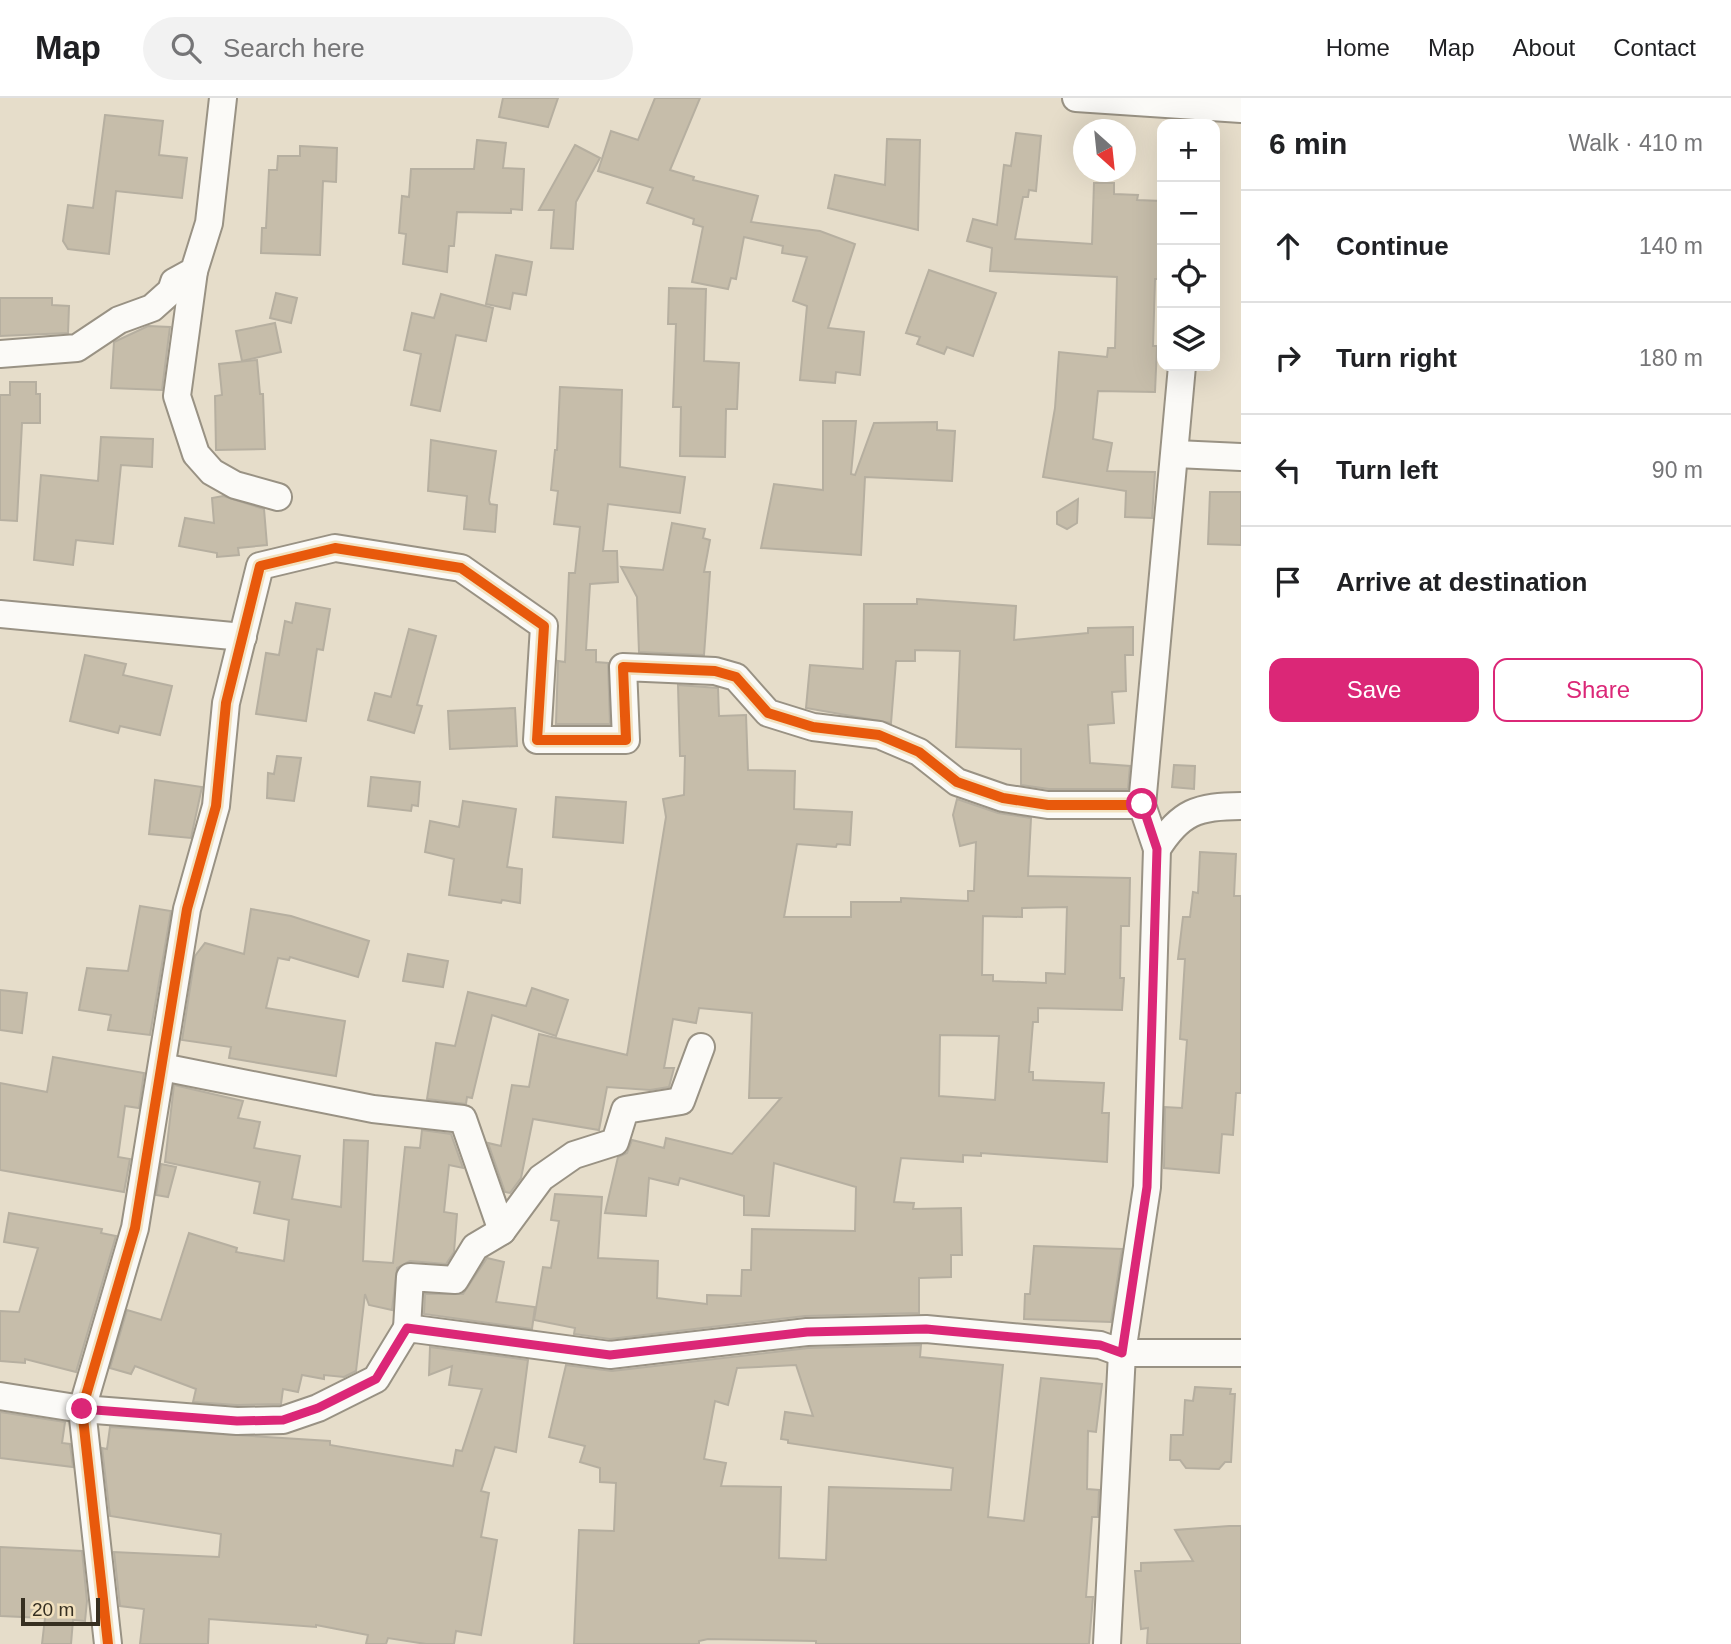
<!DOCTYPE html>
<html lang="en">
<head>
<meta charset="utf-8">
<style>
	body { margin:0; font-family:Arial,sans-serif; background:#f2f2f2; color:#202124 }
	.controls { position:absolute; right:21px; top:21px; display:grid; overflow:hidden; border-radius:14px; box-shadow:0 7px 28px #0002 }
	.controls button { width:63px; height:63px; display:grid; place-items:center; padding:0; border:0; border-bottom:2px solid #e0e0e0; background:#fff; color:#202124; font:35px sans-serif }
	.compass { position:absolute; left:1073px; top:21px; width:63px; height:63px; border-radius:50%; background:#fff; box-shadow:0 7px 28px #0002; rotate:153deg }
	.scale { position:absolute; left:21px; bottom:18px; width:79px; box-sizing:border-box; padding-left:7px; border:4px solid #362f21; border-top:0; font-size:19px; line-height:24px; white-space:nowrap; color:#362f21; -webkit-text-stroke:5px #f2e1be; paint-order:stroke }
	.stop { position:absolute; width:21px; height:21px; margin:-16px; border:5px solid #db2777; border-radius:50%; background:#fff }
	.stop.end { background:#db2777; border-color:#fff; box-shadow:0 2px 7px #0008 }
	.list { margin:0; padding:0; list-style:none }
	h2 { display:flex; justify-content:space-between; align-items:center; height:91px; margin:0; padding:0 28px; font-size:30px }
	h2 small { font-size:23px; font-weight:400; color:#757577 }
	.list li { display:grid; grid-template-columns:46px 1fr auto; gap:21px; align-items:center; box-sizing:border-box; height:112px; padding:0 28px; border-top:2px solid #e0e0e0 }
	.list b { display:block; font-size:26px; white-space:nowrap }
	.list em { font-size:23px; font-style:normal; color:#757577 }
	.actions { display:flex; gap:14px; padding:21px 28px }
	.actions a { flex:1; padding:16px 0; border:2px solid #db2777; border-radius:14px; text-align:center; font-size:24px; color:#db2777 }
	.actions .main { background:#db2777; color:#fff }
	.icon { flex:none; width:38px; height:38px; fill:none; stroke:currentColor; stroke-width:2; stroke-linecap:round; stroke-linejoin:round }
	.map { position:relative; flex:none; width:1241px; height:1546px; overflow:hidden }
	header { display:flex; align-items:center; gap:42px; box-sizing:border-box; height:98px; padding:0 35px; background:#fff; border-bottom:2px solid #e0e0e0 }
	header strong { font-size:33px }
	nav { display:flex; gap:38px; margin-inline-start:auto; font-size:24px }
	.search { width:490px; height:63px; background:#f2f2f2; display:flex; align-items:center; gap:18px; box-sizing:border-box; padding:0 24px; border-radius:38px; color:#757577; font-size:26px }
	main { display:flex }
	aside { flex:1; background:#fff }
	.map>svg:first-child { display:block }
</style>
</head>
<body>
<header>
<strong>Map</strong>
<div class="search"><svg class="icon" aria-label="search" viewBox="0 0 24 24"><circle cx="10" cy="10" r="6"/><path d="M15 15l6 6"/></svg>Search here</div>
<nav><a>Home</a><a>Map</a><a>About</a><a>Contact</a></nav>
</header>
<main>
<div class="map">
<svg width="1241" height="1546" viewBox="0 0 1241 1546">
	<rect width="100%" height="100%" fill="#e6ddca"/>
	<g fill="#c6bdaa" stroke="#b6afa0" stroke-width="2" fill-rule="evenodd">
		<polygon points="503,0 558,0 548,29 499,19"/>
		<polygon points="655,0 700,0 670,72 694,79 693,82 758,98 751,124 820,133 855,146 828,230 864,234 860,277 836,274 835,285 800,282 807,208 793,203 807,159 782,155 783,148 744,139 736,181 731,180 728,191 692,184 703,129 693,126 694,121 647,105 653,90 598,73 611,33 638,42"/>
		<polygon points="105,17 163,23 159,57 187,60 182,100 116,93 109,156 68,151 63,143 68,107 93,110"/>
		<polygon points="1016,35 1041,38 1036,93 1029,92 1028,99 1023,99 1015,141 1092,146 1094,85 1114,85 1114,96 1138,97 1137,102 1162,103 1162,181 1155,181 1153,248 1157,248 1155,294 1098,293 1093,341 1112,345 1107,373 1155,374 1152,420 1125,419 1126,393 1043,379 1055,310 1059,254 1107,259 1108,250 1115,250 1117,179 990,173 992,150 967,143 973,121 997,127 1004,67 1011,68"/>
		<polygon points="887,41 920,42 918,132 828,110 835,77 885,87"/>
		<polygon points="477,42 506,45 503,70 524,71 522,112 511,111 511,115 457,114 454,148 449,148 447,174 403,166 406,136 399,135 402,98 409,99 411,71 474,71"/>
		<polygon points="575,47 600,60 576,104 573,151 551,150 554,112 539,112"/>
		<polygon points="300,48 337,50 336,84 323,83 320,157 261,155 262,130 266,130 269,72 277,72 278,58 300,58"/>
		<polygon points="496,157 532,164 526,197 513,195 510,211 486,206"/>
		<polygon points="929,172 996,195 973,258 947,249 944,256 917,246 920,239 906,235"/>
		<polygon points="669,190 706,191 704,263 739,265 737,311 726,311 725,359 680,358 681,309 673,309 676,226 668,226"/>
		<polygon points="276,195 297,200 291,225 270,220"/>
		<polygon points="441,196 493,210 486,243 456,237 440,313 411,307 421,256 404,252 412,215 434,220"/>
		<polygon points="0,200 52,200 52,207 69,208 68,235 0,238"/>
		<polygon points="275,225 281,254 242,263 236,233"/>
		<polygon points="148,228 170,229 162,292 111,290 114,244"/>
		<polygon points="257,262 260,296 263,296 265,351 216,352 215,298 222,297 219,266"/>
		<polygon points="10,284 36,284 36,296 40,296 40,325 22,325 17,423 0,422 0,297 10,297"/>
		<polygon points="560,289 622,292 620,369 685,379 680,415 608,406 603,453 617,453 618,484 590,486 586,552 596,552 596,564 608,565 610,626 556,626 558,563 565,564 569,475 575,475 580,429 554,426 558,393 551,392 555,352 557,352"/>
		<polygon points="823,323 856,323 851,376 855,377 874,325 937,324 937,332 955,333 952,383 865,379 861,457 761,450 774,386 823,392"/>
		<polygon points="101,339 153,341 152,369 121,367 113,446 76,442 73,467 34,462 41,377 98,383"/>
		<polygon points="431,342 496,353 489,402 490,406 497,407 495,434 464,431 467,398 428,393"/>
		<polygon points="1210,394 1241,394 1241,447 1208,446"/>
		<polygon points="223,398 264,411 267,447 238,450 239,457 217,459 217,455 179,448 185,420 214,425 212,400"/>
		<polygon points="1078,401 1077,425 1067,431 1057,426 1057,414"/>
		<polygon points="672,425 705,431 703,440 710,442 704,474 710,474 704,557 639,554 637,499 621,469 663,472"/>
		<polygon points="917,501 1016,508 1014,542 1088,535 1088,530 1133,529 1133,557 1125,557 1126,593 1112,594 1114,625 1088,627 1090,665 1130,668 1128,691 1049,691 1021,687 1021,651 956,649 960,553 915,552 915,563 896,563 891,625 806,610 810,567 863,571 864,506 917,506"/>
		<polygon points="296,505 330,511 323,552 317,551 306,623 256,616 266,555 279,557 285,523 292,525"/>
		<polygon points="409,531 436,538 417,607 422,608 414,635 368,622 375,595 391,599"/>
		<polygon points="85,557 126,566 123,577 172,588 160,637 120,628 118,635 70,623"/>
		<path d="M678,587L718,590L719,618L746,617L748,672L795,673L794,711L852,714L850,747L837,746L836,749L797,746L784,819H851V804H901V800L968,803V793H974L976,744L960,748L953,717L957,701L998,715L1031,720L1028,778L1130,780L1129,828H1121L1120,880H1124L1122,912L1038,910V924H1033L1029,974H1033V982L1104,985L1102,1015H1109L1107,1064L981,1055V1058L963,1057V1064L901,1060L894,1104L914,1105L913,1111L961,1110L962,1157H951V1179L919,1180V1215L805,1218L610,1241L574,1236L575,1230L534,1222L543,1169L551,1170L559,1123L551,1122L555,1096L602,1099L598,1160L658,1163L657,1200L707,1206V1197L741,1198L742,1172H751L752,1131L855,1133L856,1089L774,1065L769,1118L744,1117V1098L680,1080L678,1087L649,1080L646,1118L605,1115L618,1059L627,1055L632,1042L664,1050L666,1040L732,1056L781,1000H749L752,915L699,910L696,925L673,921L664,970H674L669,989L650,992L607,989L599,1032L533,1021L521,1080L510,1095L505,1094L488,1045L501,1048L512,987L529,989L539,936L627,957L666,719L663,701L684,697L685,658H680ZM1067,809L1065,876L1046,875V885L993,883V877H982L983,818L1022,819V810ZM940,937L999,938L995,1002L939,998Z"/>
		<polygon points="515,610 517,648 450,651 448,613"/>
		<polygon points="277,658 301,660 294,703 267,700 268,675 274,676"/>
		<polygon points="1174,667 1195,668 1194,691 1172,689"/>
		<polygon points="371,679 420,684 418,708 412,707 411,713 368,708"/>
		<polygon points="155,682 202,689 191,740 149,736"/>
		<polygon points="556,699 626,704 623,745 553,739"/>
		<polygon points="463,703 516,711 507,769 522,771 520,805 502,802 501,805 449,797 454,761 425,754 430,723 459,729"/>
		<polygon points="1200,754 1236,756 1234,798 1241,798 1241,995 1236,995 1233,1037 1222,1036 1219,1075 1164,1070 1165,1009 1182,1010 1187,942 1180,941 1185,861 1178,861 1183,819 1190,819 1193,794 1198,795"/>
		<polygon points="140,808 171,813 150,937 108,932 111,917 79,912 87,870 128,873"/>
		<polygon points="251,811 291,818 369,843 358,879 290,859 289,862 278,860 266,910 345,923 336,978 229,960 231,949 182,942 195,858 205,845 244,856"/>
		<polygon points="408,856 448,863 443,889 403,883"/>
		<polygon points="532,890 568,902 556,938 492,917 472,1000 467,999 466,1006 427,1001 436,945 455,948 468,894 526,908"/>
		<polygon points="0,892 27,895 22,935 0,932"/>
		<polygon points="53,959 144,975 139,1010 125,1008 118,1059 130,1061 124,1094 0,1072 0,985 47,994"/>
		<polygon points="174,987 243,1003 238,1020 260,1024 254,1050 300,1058 292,1101 341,1109 344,1042 368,1043 363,1163 393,1165 405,1049 420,1050 422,1032 451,1036 463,1070 449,1067 444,1114 457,1116 454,1154 446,1166 410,1163 397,1170 392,1212 369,1207 365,1196 356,1273 344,1279 324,1277 324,1281 302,1277 298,1294 283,1291 281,1306 237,1307 193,1304 196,1291 135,1268 131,1276 110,1270 127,1212 161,1222 189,1135 237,1150 236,1154 284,1163 289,1122 254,1115 260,1084 165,1064"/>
		<polygon points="161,1066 176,1069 168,1099 156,1097"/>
		<polygon points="9,1115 102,1131 101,1135 116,1138 76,1274 25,1261 25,1265 0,1263 0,1213 19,1214 38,1150 4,1144"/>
		<polygon points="1034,1148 1122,1151 1111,1224 1024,1221 1025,1196 1030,1196"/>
		<polygon points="487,1160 504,1164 496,1204 535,1209 532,1231 424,1216 425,1196 463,1196"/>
		<path d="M921,1247L920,1259L1003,1267L988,1419L1024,1423L1041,1280L1102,1286L1096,1334L1088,1333L1087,1391L1099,1392L1098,1419H1092L1086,1499H1093L1089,1546H816V1543L708,1541L699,1543V1546H574L579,1432L614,1433L616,1385L600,1384V1370L580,1364L585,1348L549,1339L566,1267L612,1273L808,1250ZM796,1267L813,1318L785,1314L781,1341L788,1342V1345L953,1370L951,1392L829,1389L826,1462L779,1460L781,1389L721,1388L726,1365L704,1361L715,1303L728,1307L737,1270Z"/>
		<polygon points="430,1249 528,1262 516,1354 495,1349 481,1393 489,1395 481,1439 497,1442 481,1537 456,1533 454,1546 426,1546 388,1540 386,1546 366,1546 368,1537 316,1527 316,1529 209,1521 208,1546 140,1546 144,1511 120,1508 114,1454 219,1459 221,1436 110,1418 102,1350 107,1351 110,1329 330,1343 330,1347 453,1368 456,1352 462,1353 482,1291 449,1287 452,1268 429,1277"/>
		<polygon points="1195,1289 1231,1291 1230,1296 1235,1296 1231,1364 1225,1364 1219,1371 1186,1370 1180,1362 1170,1362 1171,1337 1183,1337 1185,1302 1193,1303"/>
		<polygon points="0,1314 65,1324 62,1345 70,1346 73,1369 0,1360"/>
		<polygon points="1229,1428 1241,1428 1241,1546 1147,1546 1148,1530 1141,1531 1135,1473 1141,1473 1141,1465 1193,1463 1175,1432"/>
		<polygon points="0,1449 82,1453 87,1503 85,1523 73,1522 71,1546 42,1546 45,1520 0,1518"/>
	</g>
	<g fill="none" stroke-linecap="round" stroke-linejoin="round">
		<g stroke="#999284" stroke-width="30">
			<g id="street">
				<polyline points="1076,0 1241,11"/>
				<polyline points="194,173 177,298 196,356 212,374 235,387 278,399"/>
				<polyline points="0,256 77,250 119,222 152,210 171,193 174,184 194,173 209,125 223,0"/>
				<polyline points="1176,356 1241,359"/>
				<polyline points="0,516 243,539"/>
				<polyline points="1157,751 1142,707 1182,268"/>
				<polyline points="162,969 373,1011 463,1021 502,1133"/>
				<polyline points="407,1230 410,1179 455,1182 475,1149 502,1133 541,1080 574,1057 615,1044 625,1012 681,1003 701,949"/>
				<path d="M0,1298L82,1311L237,1323L283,1322L318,1310L376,1281L407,1230L610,1257L807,1234L926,1231L1100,1247L1122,1255L1147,1089L1157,751C1180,714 1198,708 1241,708"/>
				<polyline points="108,1546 82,1311 135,1130 187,811 216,708 226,605 260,468 335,450 461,470 544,528 537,642 626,642 623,569 715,573 736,579 768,615 813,629 879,637 919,654 957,684 1003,700 1048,707 1142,707"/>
				<polyline points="1107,1546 1122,1255 1241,1255"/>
			</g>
		</g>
		<use href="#street" stroke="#fbfaf7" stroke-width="26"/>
		<g stroke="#f2e1be" stroke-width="15">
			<polyline id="cycleway" points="108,1546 82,1311 135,1130 187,811 216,708 226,605 260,468 335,450 461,470 544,528 537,642 626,642 623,569 715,573 736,579 768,615 813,629 879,637 919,654 957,684 1003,700 1048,707 1142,707"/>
		</g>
		<use href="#cycleway" stroke="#e8590c" stroke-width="10"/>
	</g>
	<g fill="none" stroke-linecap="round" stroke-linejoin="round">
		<polyline stroke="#db2777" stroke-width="9" points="82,1311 237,1323 283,1322 318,1310 376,1281 407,1230 610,1257 807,1234 926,1231 1100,1247 1122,1255 1147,1089 1157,751 1142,706"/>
	</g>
</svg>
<div class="controls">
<button>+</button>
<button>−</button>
<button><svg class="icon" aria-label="locate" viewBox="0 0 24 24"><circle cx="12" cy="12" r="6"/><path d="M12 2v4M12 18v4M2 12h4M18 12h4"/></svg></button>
<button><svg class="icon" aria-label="layers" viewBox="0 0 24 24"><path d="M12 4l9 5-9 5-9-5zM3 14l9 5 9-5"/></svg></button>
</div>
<svg class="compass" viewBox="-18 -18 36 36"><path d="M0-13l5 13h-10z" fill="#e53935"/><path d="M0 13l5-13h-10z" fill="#757577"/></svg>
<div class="scale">20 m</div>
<div class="stop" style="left:1142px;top:706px"></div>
<div class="stop end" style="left:82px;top:1311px"></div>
</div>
<aside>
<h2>6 min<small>Walk · 410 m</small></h2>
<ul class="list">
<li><svg class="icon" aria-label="ahead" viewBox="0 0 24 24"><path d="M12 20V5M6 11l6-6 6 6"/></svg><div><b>Continue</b></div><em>140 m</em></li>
<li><svg class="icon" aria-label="right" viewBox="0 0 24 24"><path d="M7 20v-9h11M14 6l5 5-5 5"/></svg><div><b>Turn right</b></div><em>180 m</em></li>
<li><svg class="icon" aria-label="left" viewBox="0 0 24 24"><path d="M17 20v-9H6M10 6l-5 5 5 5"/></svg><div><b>Turn left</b></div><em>90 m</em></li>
<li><svg class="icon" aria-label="arrive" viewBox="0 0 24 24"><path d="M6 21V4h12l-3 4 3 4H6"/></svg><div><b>Arrive at destination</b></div></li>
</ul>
<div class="actions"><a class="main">Save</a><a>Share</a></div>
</aside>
</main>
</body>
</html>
